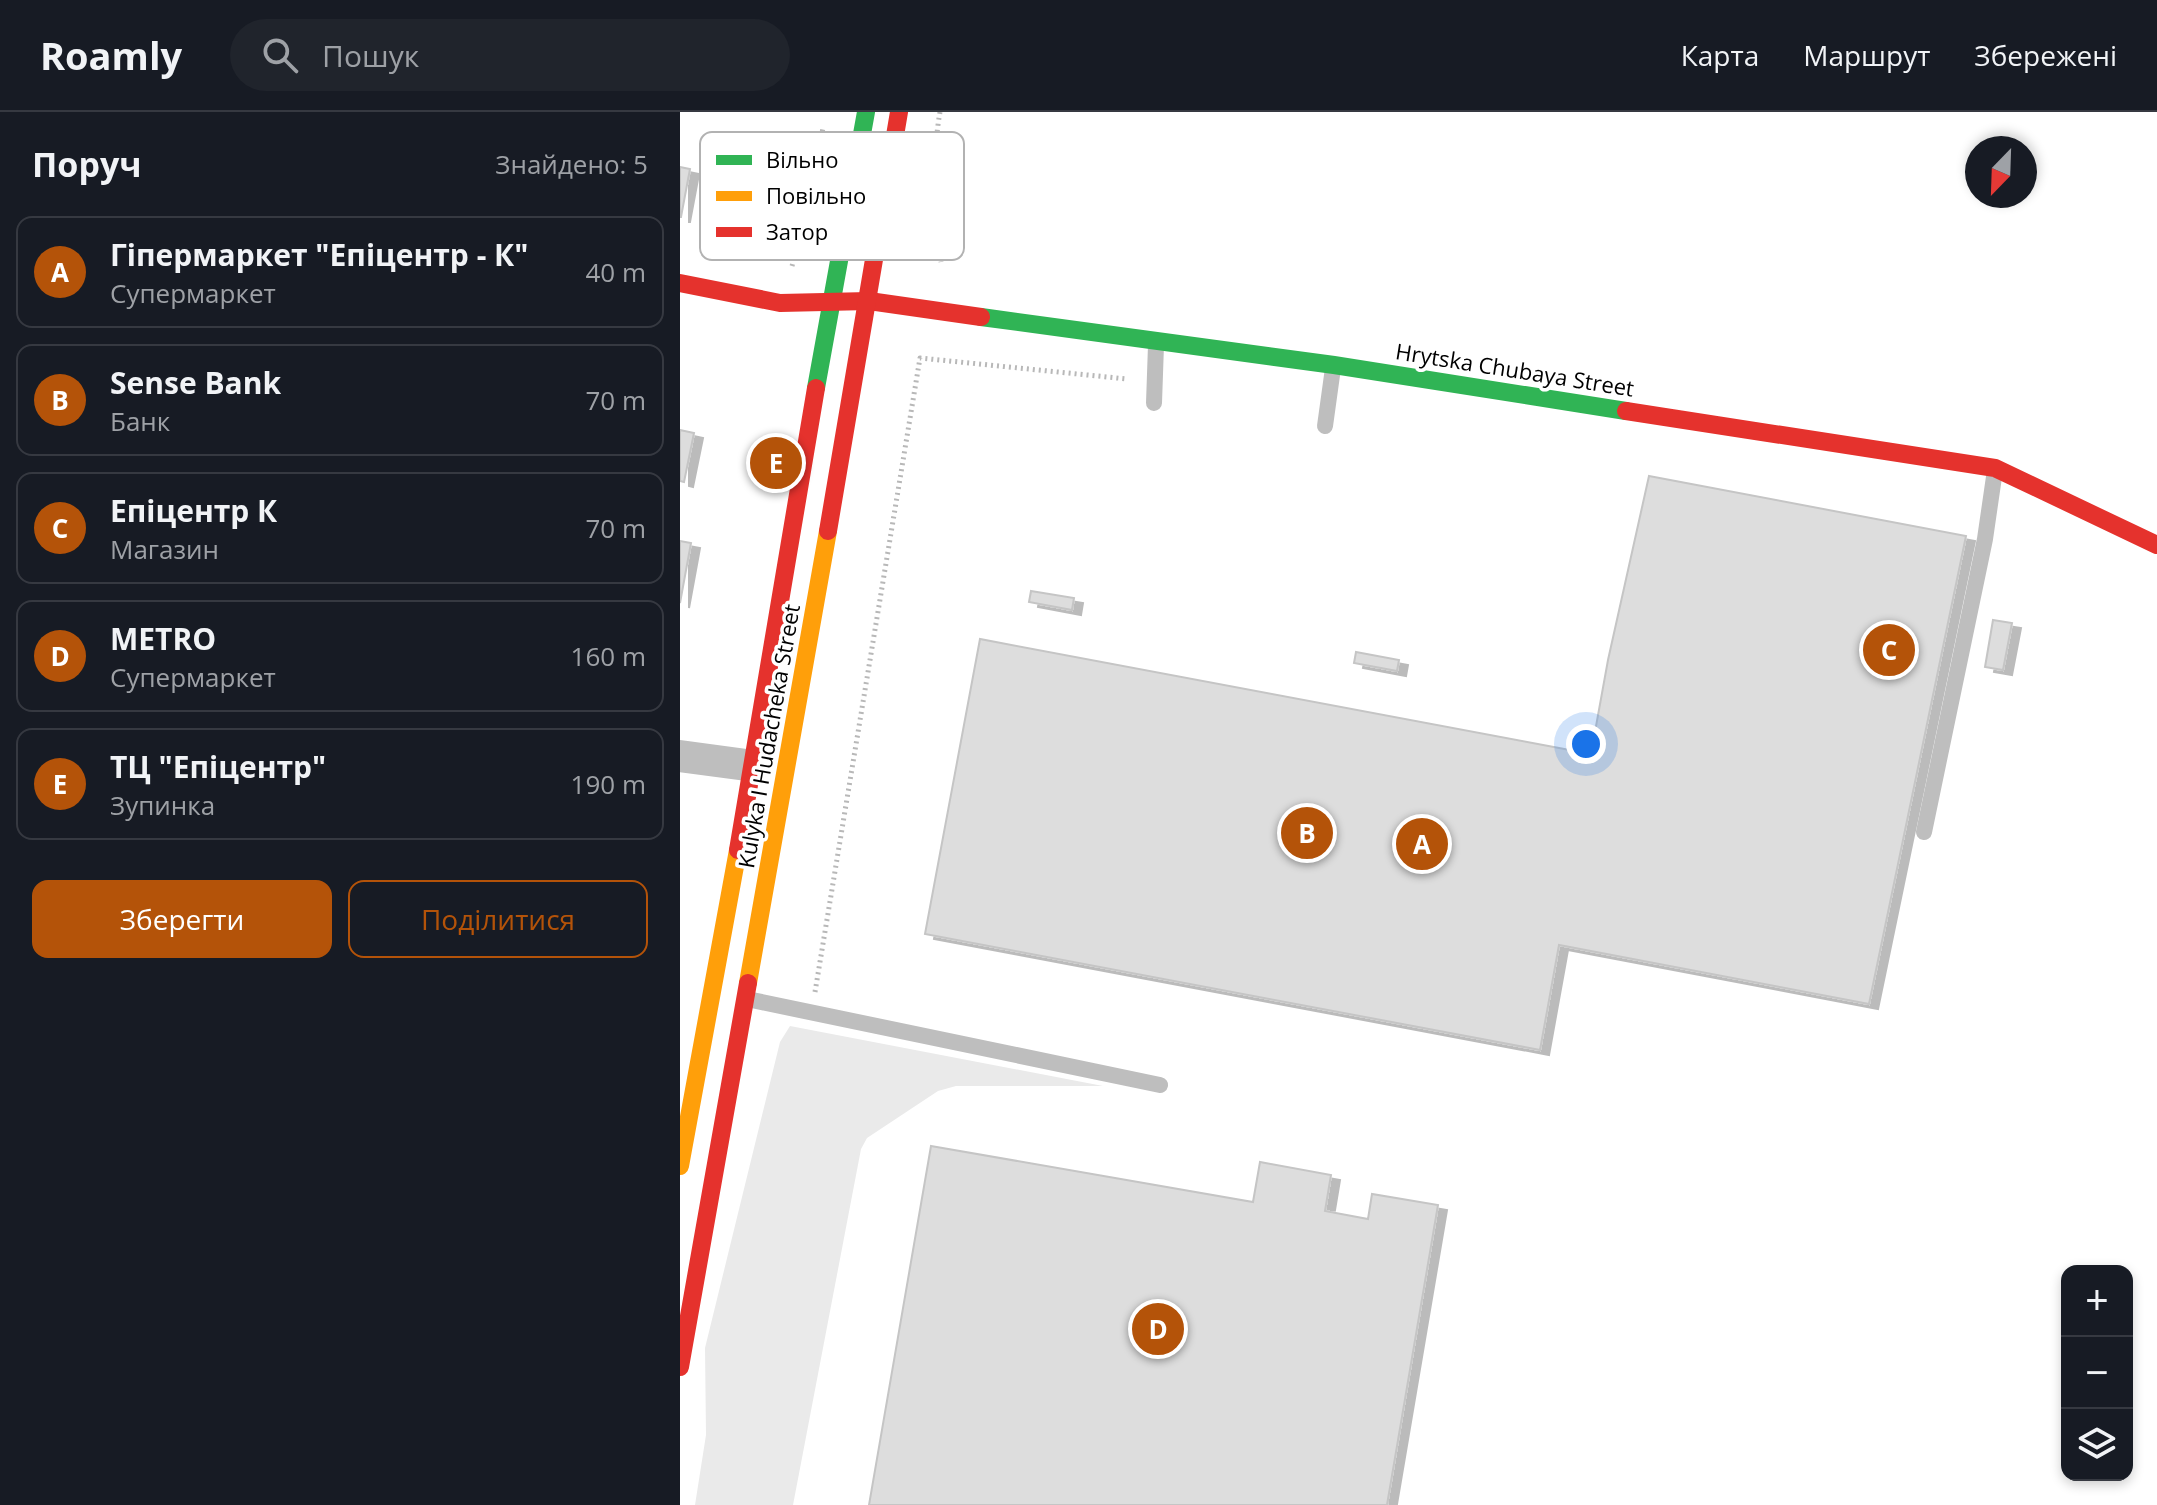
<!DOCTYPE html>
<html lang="uk">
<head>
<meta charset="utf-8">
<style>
	body { margin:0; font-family:"Open Sans",sans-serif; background:#20242c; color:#f1f3f6 }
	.controls { position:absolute; right:24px; bottom:24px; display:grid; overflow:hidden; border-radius:16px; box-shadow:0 4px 12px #0003 }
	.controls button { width:72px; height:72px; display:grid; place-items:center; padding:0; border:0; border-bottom:2px solid #363941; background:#171b24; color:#f1f3f6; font:40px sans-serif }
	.compass { position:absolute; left:1285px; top:24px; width:72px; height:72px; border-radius:50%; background:#171b24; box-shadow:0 4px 12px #0003; rotate:203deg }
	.you { position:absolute; left:906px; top:632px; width:28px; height:28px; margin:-20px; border:6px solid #fff; border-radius:50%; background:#1a73e8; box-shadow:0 0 0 12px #1a73e833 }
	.badge { display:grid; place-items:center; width:52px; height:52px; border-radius:50%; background:#b45309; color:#fff; font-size:26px; font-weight:700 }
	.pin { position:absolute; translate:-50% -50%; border:4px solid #fff; box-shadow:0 2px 8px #0006 }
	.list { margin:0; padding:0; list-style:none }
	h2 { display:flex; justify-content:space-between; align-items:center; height:104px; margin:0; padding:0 32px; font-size:34px }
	h2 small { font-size:26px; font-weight:400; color:#9ea1a6 }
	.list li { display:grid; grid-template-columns:52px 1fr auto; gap:24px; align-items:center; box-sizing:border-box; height:112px; margin:0 16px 16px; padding:0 16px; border:2px solid #363941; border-radius:16px }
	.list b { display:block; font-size:30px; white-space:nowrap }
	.list p { margin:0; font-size:26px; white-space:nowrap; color:#9ea1a6 }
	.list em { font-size:26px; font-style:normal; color:#9ea1a6 }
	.actions { display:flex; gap:16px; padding:24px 32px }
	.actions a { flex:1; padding:18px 0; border:2px solid #b45309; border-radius:16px; text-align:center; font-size:28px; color:#b45309 }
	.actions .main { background:#b45309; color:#fff }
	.icon { flex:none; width:44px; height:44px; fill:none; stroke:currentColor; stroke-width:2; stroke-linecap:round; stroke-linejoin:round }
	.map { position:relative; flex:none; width:1477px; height:1393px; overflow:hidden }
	header { display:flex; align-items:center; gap:48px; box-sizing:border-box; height:112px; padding:0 40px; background:#171b24; border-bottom:2px solid #363941 }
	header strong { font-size:38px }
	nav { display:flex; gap:44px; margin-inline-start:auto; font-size:28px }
	.search { width:560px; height:72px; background:#20242c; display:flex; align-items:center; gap:20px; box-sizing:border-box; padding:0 28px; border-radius:44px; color:#9ea1a6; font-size:30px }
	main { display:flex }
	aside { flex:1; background:#171b24 }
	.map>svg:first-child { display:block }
</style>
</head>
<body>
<header>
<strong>Roamly</strong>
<div class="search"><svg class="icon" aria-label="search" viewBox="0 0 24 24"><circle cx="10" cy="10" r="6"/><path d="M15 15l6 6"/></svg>Пошук</div>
<nav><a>Карта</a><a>Маршрут</a><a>Збережені</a></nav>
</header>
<main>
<aside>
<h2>Поруч<small>Знайдено: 5</small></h2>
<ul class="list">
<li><span class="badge">A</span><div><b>Гіпермаркет &quot;Епіцентр - К&quot;</b><p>Супермаркет</p></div><em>40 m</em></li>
<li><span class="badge">B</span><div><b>Sense Bank</b><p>Банк</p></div><em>70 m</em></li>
<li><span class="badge">C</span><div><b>Епіцентр К</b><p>Магазин</p></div><em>70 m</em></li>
<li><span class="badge">D</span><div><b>METRO</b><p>Супермаркет</p></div><em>160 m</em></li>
<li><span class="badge">E</span><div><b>ТЦ &quot;Епіцентр&quot;</b><p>Зупинка</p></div><em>190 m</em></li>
</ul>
<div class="actions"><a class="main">Зберегти</a><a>Поділитися</a></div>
</aside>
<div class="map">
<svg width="1477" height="1393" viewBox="0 0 1477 1393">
	<defs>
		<filter id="shadow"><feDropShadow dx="9" dy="5" stdDeviation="0" flood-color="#0004"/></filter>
	</defs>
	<rect width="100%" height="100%" fill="#fff"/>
	<polygon fill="#eaeaea" points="110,914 423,974 276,974 258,979 187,1026 181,1037 113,1393 15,1393 26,1323 25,1236 100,930"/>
	<g fill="#ddd" stroke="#c5c5c5" stroke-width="2" filter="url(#shadow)">
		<polygon points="0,55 10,57 1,105 0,105"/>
		<polygon points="0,318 14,321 4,370 0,369"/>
		<polygon points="969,364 1286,424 1189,892 879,833 860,938 245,822 300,527 911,642 928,548"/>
		<polygon points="0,429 11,431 0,491"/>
		<polygon points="351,479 394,486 392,498 349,490"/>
		<polygon points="1313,508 1332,511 1323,558 1305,555"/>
		<polygon points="676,540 719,548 717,559 674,551"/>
		<polygon points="251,1034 573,1090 580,1050 651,1063 645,1099 688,1107 692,1082 758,1093 707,1393 189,1393"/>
	</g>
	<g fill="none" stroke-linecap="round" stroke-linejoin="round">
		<g stroke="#b8b8b8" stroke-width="5" stroke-dasharray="2 4" stroke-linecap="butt">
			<path d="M260,0C252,44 254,106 261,150"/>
			<polyline points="236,114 255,117"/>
			<polyline points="112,154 124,113 143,16"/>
			<polyline points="135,880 240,246 447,267"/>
		</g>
		<g stroke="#bebebe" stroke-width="16">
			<polyline points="474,291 476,233"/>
			<polyline points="645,314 653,256"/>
			<polyline points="1244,720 1305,427 1315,358"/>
			<polyline points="67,887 480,973"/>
		</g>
		<polyline stroke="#bebebe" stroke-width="32" points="0,644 74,654"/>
		<g stroke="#30b455" stroke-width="18">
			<polyline points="301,205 654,253 946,299"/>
			<polyline points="136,276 186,0"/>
		</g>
		<g stroke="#ff9f0a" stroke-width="18">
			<polyline points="68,871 148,419"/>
			<polyline points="0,1054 58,738"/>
		</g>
		<g stroke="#e5322d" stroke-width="18">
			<polyline points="0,171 100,191 189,189 301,205"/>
			<polyline points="946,299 1315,356 1477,433"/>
			<polyline points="148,419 219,0"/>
			<polyline points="58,738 136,276"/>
			<polyline points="0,1255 68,871"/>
		</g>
	</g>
	<g text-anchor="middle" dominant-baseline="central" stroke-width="7" stroke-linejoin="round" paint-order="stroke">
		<g font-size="22" fill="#000" stroke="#fff">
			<text transform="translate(835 257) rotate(9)">Hrytska Chubaya Street</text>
			<text transform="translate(88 624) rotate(-80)">Kulyka I Hudacheka Street</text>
		</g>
	</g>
	<rect x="20" y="20" width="264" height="128" rx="12" fill="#fff" stroke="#b2b2b2" stroke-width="2"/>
	<rect x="36" y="43" width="36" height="10" fill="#30b455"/>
	<rect x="36" y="79" width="36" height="10" fill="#ff9f0a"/>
	<rect x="36" y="115" width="36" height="10" fill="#e5322d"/>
	<g font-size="22" fill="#000">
		<text x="86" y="56">Вільно</text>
		<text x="86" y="92">Повільно</text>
		<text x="86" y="128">Затор</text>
	</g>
</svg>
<div class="controls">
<button>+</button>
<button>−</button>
<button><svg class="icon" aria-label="layers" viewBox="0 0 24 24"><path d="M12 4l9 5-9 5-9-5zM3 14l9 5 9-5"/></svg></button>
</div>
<svg class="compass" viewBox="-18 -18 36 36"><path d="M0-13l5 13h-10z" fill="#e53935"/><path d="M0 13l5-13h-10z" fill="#9ea1a6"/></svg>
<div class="you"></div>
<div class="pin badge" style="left:742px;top:732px">A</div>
<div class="pin badge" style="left:627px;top:721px">B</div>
<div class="pin badge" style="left:1209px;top:538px">C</div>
<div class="pin badge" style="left:478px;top:1217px">D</div>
<div class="pin badge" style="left:96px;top:351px">E</div>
</div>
</main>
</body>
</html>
